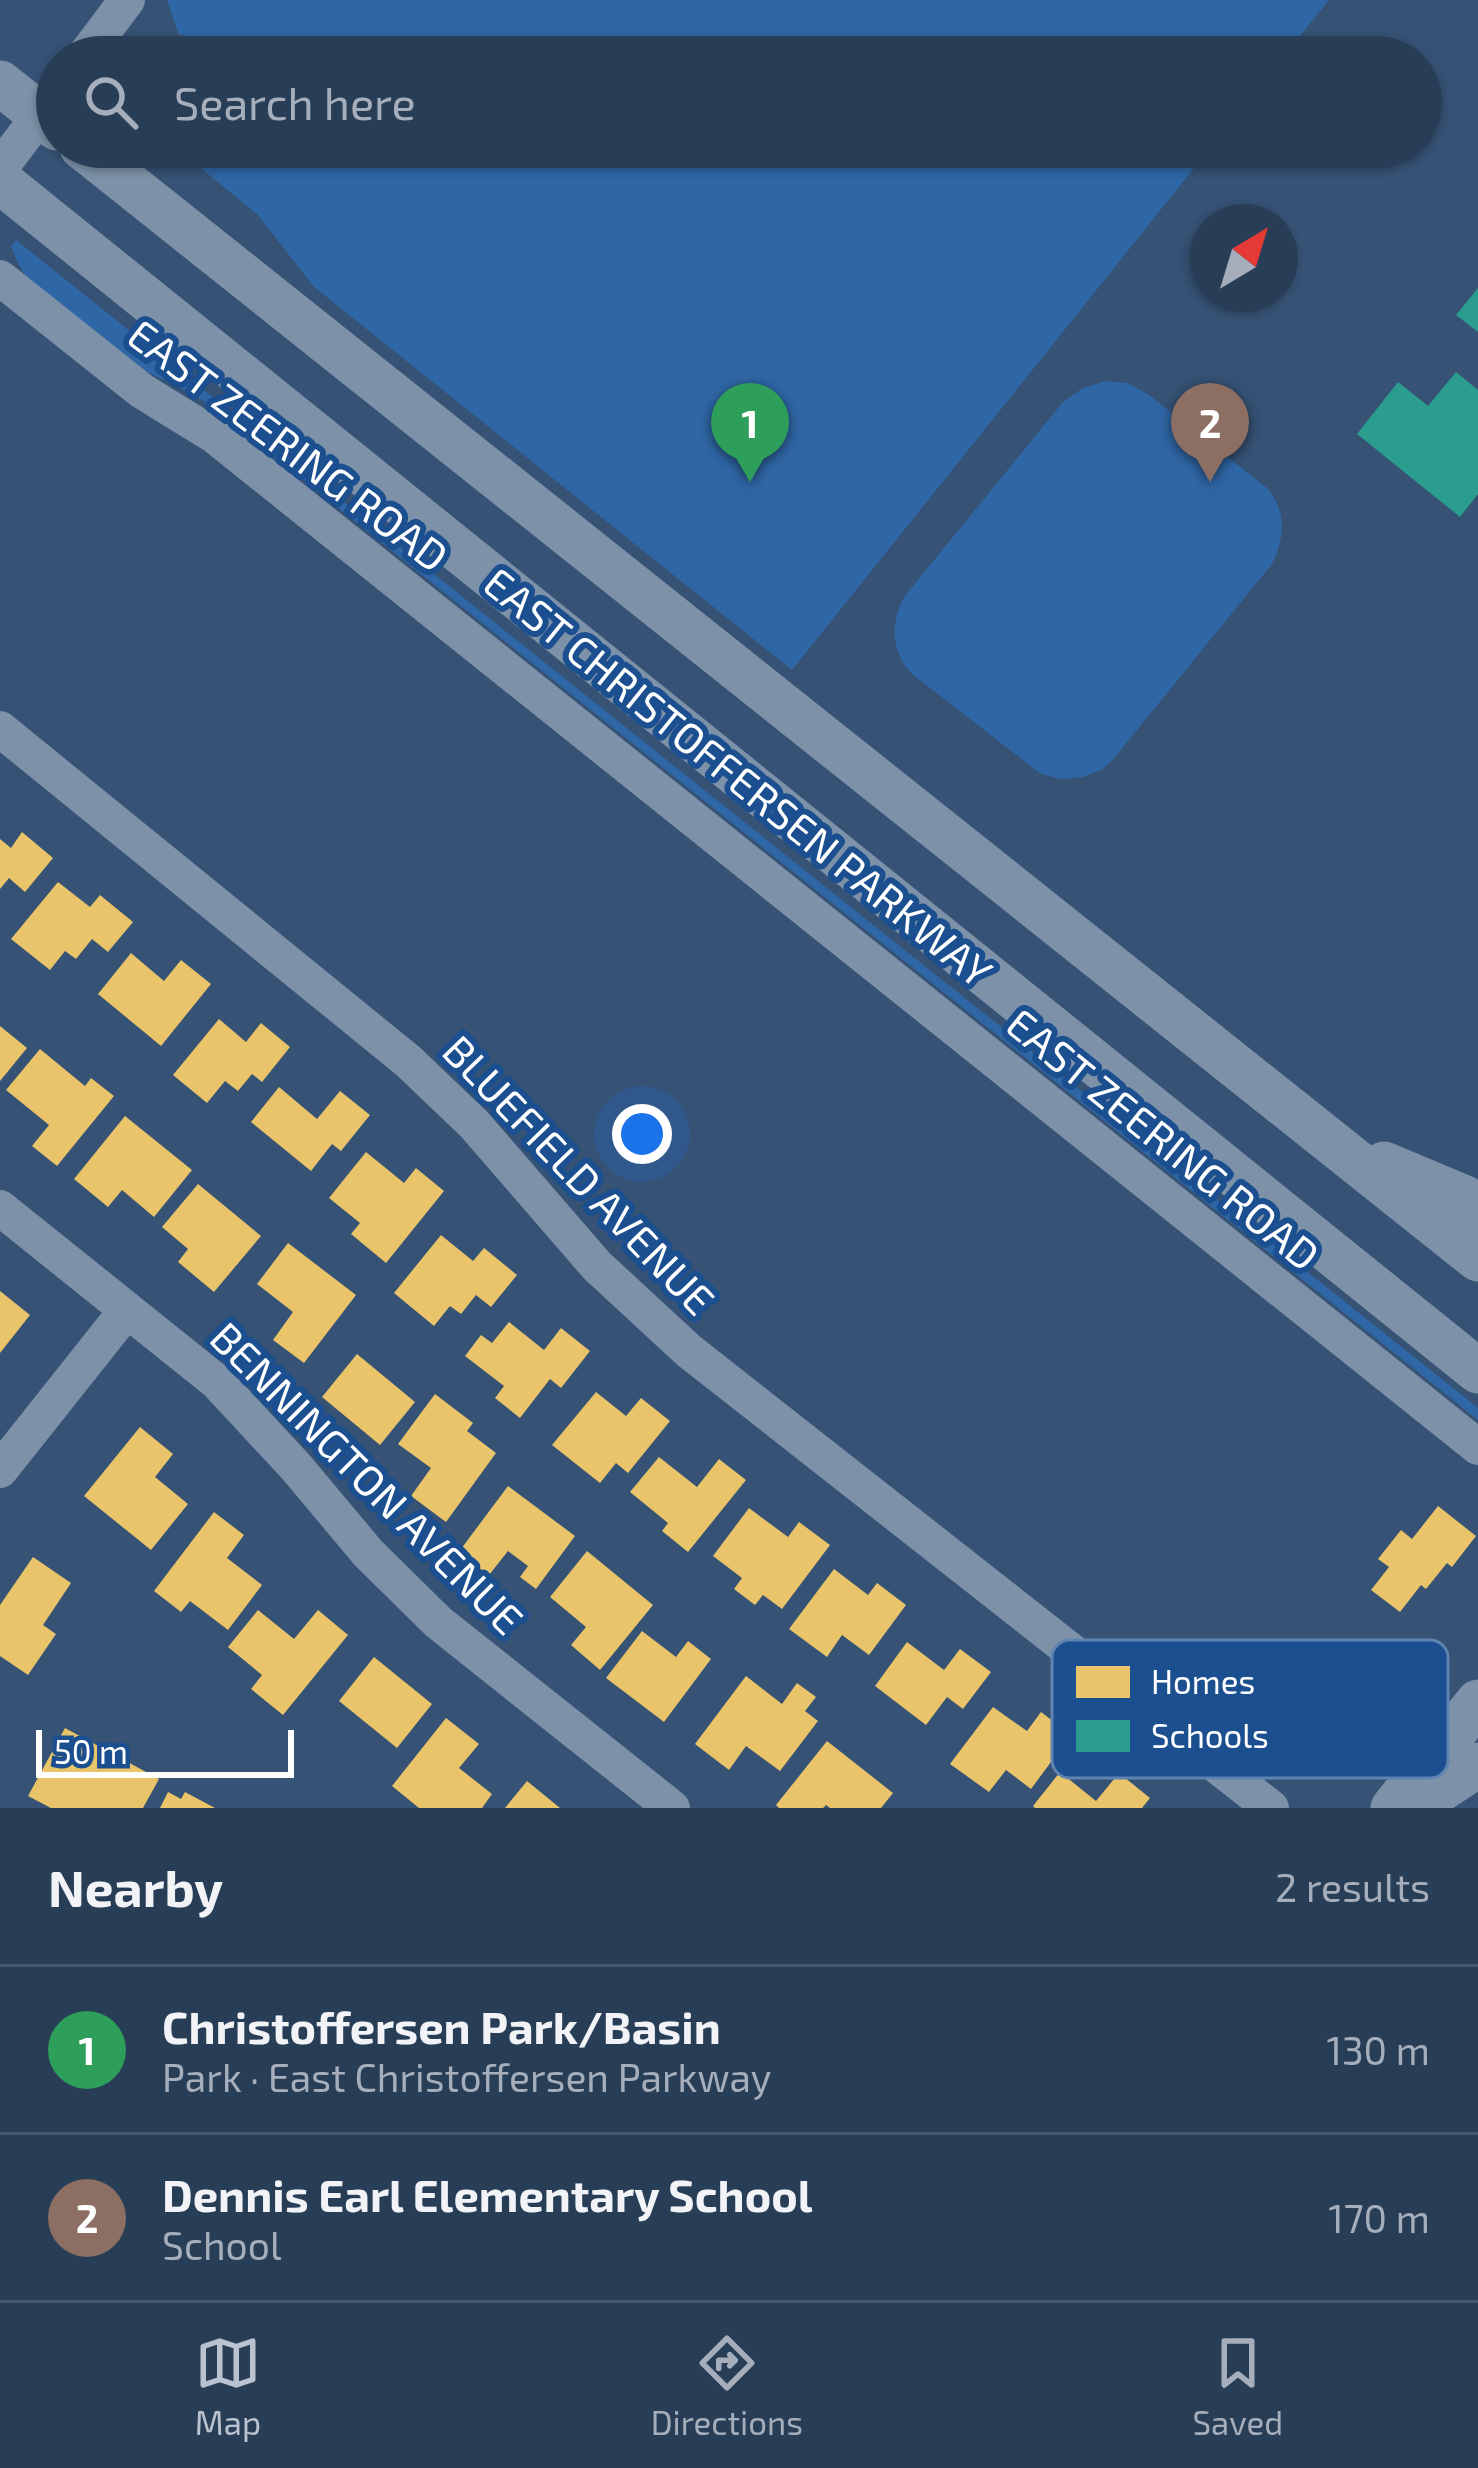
<!DOCTYPE html>
<html lang="en">
<head>
<meta charset="utf-8">
<style>
	body { margin:0; font-family:"Exo 2",sans-serif; background:#344961; color:#f1f3f6 }
	.compass { position:absolute; left:1190px; top:204px; width:108px; height:108px; border-radius:50%; background:#283e57; box-shadow:0 3px 9px #0004; rotate:38deg }
	.scale { position:absolute; left:36px; bottom:30px; width:258px; box-sizing:border-box; padding-left:12px; border:6px solid #fff; border-top:0; font-size:33px; line-height:42px; white-space:nowrap; color:#fff; -webkit-text-stroke:9px #1b4f8f; paint-order:stroke }
	.you { position:absolute; left:642px; top:1134px; width:42px; height:42px; margin:-30px; border:9px solid #fff; border-radius:50%; background:#1a73e8; box-shadow:0 0 0 18px #1a73e833 }
	.badge { display:grid; place-items:center; width:78px; height:78px; border-radius:50%; background:#b9c2ce; color:#fff; font-size:39px; font-weight:700 }
	.pin { position:absolute; translate:-50% -99px; filter:drop-shadow(0 3px 6px #0008) }
	.pin::after { content:''; position:absolute; top:63px; width:42px; height:36px; background:inherit; clip-path:polygon(0 0,100% 0,50% 100%) }
	.list { margin:0; padding:0; list-style:none }
	h2 { display:flex; justify-content:space-between; align-items:center; height:156px; margin:0; padding:0 48px; font-size:51px }
	h2 small { font-size:39px; font-weight:400; color:#a5aeba }
	.list li { display:grid; grid-template-columns:78px 1fr auto; gap:36px; align-items:center; box-sizing:border-box; height:168px; padding:0 48px; border-top:3px solid #44576d }
	.list b { display:block; font-size:45px; white-space:nowrap }
	.list p { margin:0; font-size:39px; white-space:nowrap; color:#a5aeba }
	.list em { font-size:39px; font-style:normal; color:#a5aeba }
	.icon { flex:none; width:66px; height:66px; fill:none; stroke:currentColor; stroke-width:2; stroke-linecap:round; stroke-linejoin:round }
	.map { position:relative; flex:none; width:1478px; height:1808px; overflow:hidden }
	.search { position:absolute; background:#283e57; box-shadow:0 3px 9px #0004; left:36px; right:36px; top:36px; height:132px; display:flex; align-items:center; gap:30px; box-sizing:border-box; padding:0 42px; border-radius:66px; color:#a5aeba; font-size:45px }
	.sheet { height:492px; background:#283e57 }
	nav { display:flex; justify-content:space-around; align-items:center; box-sizing:border-box; height:168px; border-top:3px solid #44576d; background:#283e57; font-size:33px; color:#a5aeba }
	nav a { display:grid; justify-items:center; gap:6px }
	nav .on { color:#b9c2ce }
	.map>svg:first-child { display:block }
</style>
</head>
<body>
<div class="map">
<svg width="1478" height="1808" viewBox="0 0 1478 1808">
	<rect width="100%" height="100%" fill="#365274"/>
	<g fill="#2f66a5">
		<polygon points="167,0 1329,0 1283,57 190,57 185,35 179,35"/>
		<polygon points="175,147 1211,147 792,670 314,287 258,215"/>
		<path d="M16,240L1478,1408V1420L211,406L189,392L141,369L32,286C23,273 16,261 11,246Z"/>
		<path d="M1106,381L1128,383L1149,395L1267,488C1287,512 1285,536 1272,564L1111,762L1103,769L1083,777L1061,779L1041,774L912,674C891,652 890,624 904,597L1063,402L1083,388Z"/>
	</g>
	<g fill="#e9c46a">
		<polygon points="22,832 53,858 25,892 9,878 0,889 0,839 11,848"/>
		<polygon points="58,882 90,907 100,895 133,922 108,952 92,939 76,959 65,951 50,970 11,939"/>
		<polygon points="131,953 164,981 181,960 211,984 161,1046 98,994"/>
		<polygon points="219,1019 246,1042 261,1023 290,1047 262,1082 252,1074 238,1091 225,1081 207,1103 173,1075"/>
		<polygon points="0,1026 27,1048 0,1081"/>
		<polygon points="40,1049 85,1086 91,1078 114,1096 57,1166 32,1146 49,1125 6,1090"/>
		<polygon points="279,1087 317,1119 340,1091 370,1115 341,1151 332,1144 311,1171 251,1122"/>
		<polygon points="125,1116 192,1170 154,1217 122,1190 108,1207 74,1179"/>
		<polygon points="366,1152 404,1183 416,1168 444,1191 386,1263 351,1234 360,1223 329,1198"/>
		<polygon points="198,1184 261,1236 214,1292 178,1262 188,1249 162,1227"/>
		<polygon points="441,1235 473,1261 484,1248 517,1275 491,1307 476,1295 461,1314 450,1306 434,1326 394,1293"/>
		<polygon points="288,1243 356,1295 304,1363 273,1340 293,1312 257,1284"/>
		<polygon points="0,1291 30,1315 0,1353"/>
		<polygon points="509,1322 544,1350 561,1328 590,1351 561,1388 550,1379 520,1418 495,1398 504,1386 465,1356 481,1335 492,1343"/>
		<polygon points="357,1354 415,1402 380,1445 322,1397"/>
		<polygon points="596,1392 626,1416 641,1398 670,1421 628,1473 616,1463 600,1483 552,1445"/>
		<polygon points="435,1394 473,1423 467,1431 496,1453 446,1522 411,1496 431,1468 398,1444"/>
		<polygon points="140,1427 173,1454 155,1477 188,1504 151,1550 84,1496"/>
		<polygon points="659,1457 697,1487 719,1459 746,1480 688,1552 662,1531 668,1523 630,1492"/>
		<polygon points="508,1486 575,1536 536,1589 520,1577 528,1566 508,1551 489,1575 458,1553"/>
		<polygon points="1438,1506 1476,1536 1452,1567 1447,1563 1426,1589 1421,1585 1400,1612 1371,1590 1389,1567 1378,1559 1401,1530 1412,1539"/>
		<polygon points="749,1508 788,1537 799,1522 830,1545 782,1609 763,1595 755,1605 734,1589 742,1578 713,1556"/>
		<polygon points="214,1512 244,1535 227,1558 262,1585 228,1630 190,1601 181,1612 154,1591"/>
		<polygon points="587,1551 653,1605 600,1670 571,1645 586,1627 550,1597"/>
		<polygon points="33,1557 71,1583 43,1625 56,1634 28,1675 0,1656 0,1605"/>
		<polygon points="834,1569 868,1595 877,1583 906,1605 869,1655 842,1635 827,1657 789,1629"/>
		<polygon points="258,1610 294,1639 318,1610 348,1635 283,1715 251,1689 262,1675 228,1647"/>
		<polygon points="642,1631 676,1657 688,1641 711,1659 664,1722 606,1678"/>
		<polygon points="907,1642 944,1670 960,1649 991,1672 963,1709 947,1697 926,1725 875,1686"/>
		<polygon points="374,1657 432,1704 397,1748 339,1701"/>
		<polygon points="746,1676 782,1704 797,1683 816,1697 805,1711 818,1721 780,1771 746,1746 729,1770 695,1744"/>
		<polygon points="993,1707 1027,1731 1041,1712 1071,1735 1031,1789 1006,1770 989,1792 950,1764"/>
		<polygon points="446,1718 479,1744 459,1768 492,1794 482,1808 419,1808 392,1786"/>
		<polygon points="65,1728 159,1779 143,1808 51,1808 28,1796"/>
		<polygon points="827,1741 893,1793 881,1808 830,1808 826,1805 823,1808 779,1808 776,1805"/>
		<polygon points="1060,1772 1096,1801 1119,1773 1150,1798 1142,1808 1035,1808 1033,1806"/>
		<polygon points="527,1781 560,1808 505,1808"/>
		<polygon points="168,1792 181,1799 185,1792 215,1808 160,1808"/>
	</g>
	<g fill="#2a9d8f">
		<polygon points="1478,288 1478,332 1456,315"/>
		<polygon points="1456,372 1478,390 1478,494 1460,517 1357,434 1398,382 1428,406"/>
	</g>
	<g fill="none" stroke-linecap="round" stroke-linejoin="round">
		<g stroke="#7d92a8" stroke-width="36">
			<polyline points="84,57 127,0"/>
			<polyline points="0,168 57,93"/>
			<polyline points="0,278 142,391 215,436 1478,1447"/>
			<polyline points="0,729 408,1061 474,1124 597,1266 689,1351 1271,1808"/>
			<polyline points="0,1208 217,1382 296,1467 368,1553 438,1622 672,1808"/>
			<polyline points="0,1470 127,1310"/>
		</g>
		<g stroke="#7d92a8" stroke-width="45">
			<polyline points="0,83 57,128"/>
			<polyline points="82,147 1478,1259"/>
			<polyline points="0,181 1478,1371"/>
			<polyline points="1384,1164 1465,1198 1478,1209"/>
			<polyline points="1393,1808 1478,1702"/>
			<polyline points="1412,1808 1478,1765"/>
		</g>
	</g>
	<g text-anchor="middle" dominant-baseline="central" stroke-width="12" stroke-linejoin="round" paint-order="stroke">
		<g font-size="42" fill="#fff" stroke="#1b4f8f">
			<text transform="translate(289 444) rotate(37)">EAST ZEERING ROAD</text>
			<text transform="translate(739 776) rotate(39)">EAST CHRISTOFFERSEN PARKWAY</text>
			<text transform="translate(1164 1138) rotate(39)">EAST ZEERING ROAD</text>
			<text transform="translate(580 1174) rotate(46)">BLUEFIELD AVENUE</text>
			<text transform="translate(368 1477) rotate(45)">BENNINGTON AVENUE</text>
		</g>
	</g>
	<rect x="1052" y="1640" width="396" height="138" rx="18" fill="#1b4f8f" stroke="#5f84b1" stroke-width="3"/>
	<rect x="1076" y="1666" width="54" height="32" fill="#e9c46a"/>
	<rect x="1076" y="1720" width="54" height="32" fill="#2a9d8f"/>
	<g font-size="33" fill="#fff">
		<text x="1151" y="1694">Homes</text>
		<text x="1151" y="1748">Schools</text>
	</g>
</svg>
<svg class="compass" viewBox="-18 -18 36 36"><path d="M0-13l5 13h-10z" fill="#e53935"/><path d="M0 13l5-13h-10z" fill="#a5aeba"/></svg>
<div class="scale">50 m</div>
<div class="you"></div>
<div class="pin badge" style="left:750px;top:482px;background:#2e9e5b">1</div>
<div class="pin badge" style="left:1210px;top:482px;background:#8d6e63">2</div>
<div class="search"><svg class="icon" aria-label="search" viewBox="0 0 24 24"><circle cx="10" cy="10" r="6"/><path d="M15 15l6 6"/></svg>Search here</div>
</div>
<section class="sheet">
<h2>Nearby<small>2 results</small></h2>
<ul class="list">
<li><span class="badge" style="background:#2e9e5b">1</span><div><b>Christoffersen Park/Basin</b><p>Park · East Christoffersen Parkway</p></div><em>130 m</em></li>
<li><span class="badge" style="background:#8d6e63">2</span><div><b>Dennis Earl Elementary School</b><p>School</p></div><em>170 m</em></li>
</ul>
</section>
<nav>
<a class="on"><svg class="icon" aria-label="map" viewBox="0 0 24 24"><path d="M3 6l6-2 6 2 6-2v14l-6 2-6-2-6 2zM9 4v14M15 6v14"/></svg>Map</a>
<a><svg class="icon" aria-label="directions" viewBox="0 0 24 24"><path d="M12 3l9 9-9 9-9-9zM9 14v-3h6M13 9l2 2-2 2"/></svg>Directions</a>
<a><svg class="icon" aria-label="saved" viewBox="0 0 24 24"><path d="M7 4h10v16l-5-4-5 4z"/></svg>Saved</a>
</nav>
</body>
</html>
